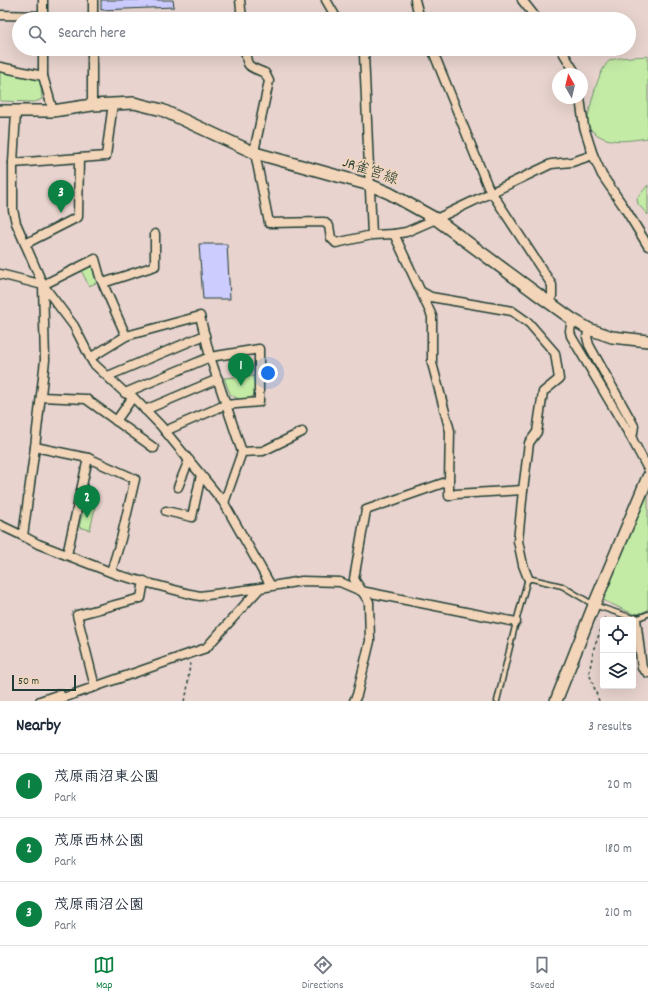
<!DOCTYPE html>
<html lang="en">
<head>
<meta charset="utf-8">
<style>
	body { margin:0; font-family:Dekko,"Klee One",sans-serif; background:#f6f6f7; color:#1f2937 }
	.controls { position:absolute; right:12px; bottom:12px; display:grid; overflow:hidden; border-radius:4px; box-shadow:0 4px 16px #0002 }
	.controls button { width:36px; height:36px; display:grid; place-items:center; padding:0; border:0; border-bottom:1px solid #e0e1e3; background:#fff; color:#1f2937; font:20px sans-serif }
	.compass { position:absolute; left:552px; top:68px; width:36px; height:36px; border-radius:50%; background:#fff; box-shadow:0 4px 16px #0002; rotate:352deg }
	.scale { position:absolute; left:12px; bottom:10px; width:64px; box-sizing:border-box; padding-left:4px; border:2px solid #1f3d34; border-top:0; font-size:11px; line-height:14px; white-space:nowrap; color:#1f3d34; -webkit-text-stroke:3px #f3d6ba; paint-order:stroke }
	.you { position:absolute; left:268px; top:373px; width:14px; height:14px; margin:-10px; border:3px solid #fff; border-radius:50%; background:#1a73e8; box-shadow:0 0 0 6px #1a73e833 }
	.badge { display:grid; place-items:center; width:26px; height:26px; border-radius:50%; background:#0b8043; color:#fff; font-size:13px; font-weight:700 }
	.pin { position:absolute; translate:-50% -33px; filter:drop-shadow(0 1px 2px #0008) }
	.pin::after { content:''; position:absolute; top:21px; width:14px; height:12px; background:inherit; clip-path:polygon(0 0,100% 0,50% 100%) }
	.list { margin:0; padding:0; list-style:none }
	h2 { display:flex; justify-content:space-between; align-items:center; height:52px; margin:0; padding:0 16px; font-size:17px }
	h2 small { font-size:13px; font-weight:400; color:#747a83 }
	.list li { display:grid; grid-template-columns:26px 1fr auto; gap:12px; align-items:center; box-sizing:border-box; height:64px; padding:0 16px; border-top:1px solid #e0e1e3 }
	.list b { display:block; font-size:15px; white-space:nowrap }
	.list p { margin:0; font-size:13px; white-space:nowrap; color:#747a83 }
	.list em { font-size:13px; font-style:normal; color:#747a83 }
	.icon { flex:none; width:22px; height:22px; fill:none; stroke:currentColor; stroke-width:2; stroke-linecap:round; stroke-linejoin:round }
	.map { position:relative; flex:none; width:648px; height:701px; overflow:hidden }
	.search { position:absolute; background:#fff; box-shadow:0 4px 16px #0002; left:12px; right:12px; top:12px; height:44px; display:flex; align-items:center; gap:10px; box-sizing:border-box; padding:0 14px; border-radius:22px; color:#747a83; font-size:15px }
	.sheet { height:244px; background:#fff }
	nav { display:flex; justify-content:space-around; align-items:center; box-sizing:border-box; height:56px; border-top:1px solid #e0e1e3; background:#fff; font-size:11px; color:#747a83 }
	nav a { display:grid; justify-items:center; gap:2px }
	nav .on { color:#0b8043 }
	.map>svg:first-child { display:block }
</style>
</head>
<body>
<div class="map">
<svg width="648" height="701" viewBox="0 0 648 701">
	<rect width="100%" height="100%" fill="#e8d3ce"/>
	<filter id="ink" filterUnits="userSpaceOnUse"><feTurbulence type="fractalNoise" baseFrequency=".025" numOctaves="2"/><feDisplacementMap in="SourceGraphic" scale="8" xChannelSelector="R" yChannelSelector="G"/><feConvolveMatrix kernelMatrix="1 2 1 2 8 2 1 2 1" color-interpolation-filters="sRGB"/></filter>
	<g filter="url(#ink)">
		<g fill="#c3eba6" stroke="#71946d">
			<path d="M648,56V138C630,140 610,145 595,133C591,131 589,126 587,123C589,110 599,65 611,60C619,57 638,57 648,56Z"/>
			<polygon points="0,71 40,78 42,99 35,102 0,101"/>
			<polygon points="648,185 648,215 638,204 637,198"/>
			<polygon points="90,266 95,269 98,282 89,286 81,270"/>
			<polygon points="255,376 255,394 249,399 240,400 230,394 224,378"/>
			<polygon points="648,492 648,610 635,615 603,600"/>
			<polygon points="87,505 95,508 90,530 79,527 84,508"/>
		</g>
		<g fill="#cdccfe" stroke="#1f3d34">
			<polygon points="101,0 173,0 174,7 101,10"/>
			<polygon points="199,244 227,244 230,299 203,299"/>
		</g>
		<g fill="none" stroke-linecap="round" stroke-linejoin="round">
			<g stroke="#1f3d34" stroke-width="7">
				<polyline id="lane" points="497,701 516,622 528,578 562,586 594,605 636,619 648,614"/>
			</g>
			<g stroke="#1f3d34" stroke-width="11">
				<g id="street">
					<polyline points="240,0 242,19"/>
					<polyline points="326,0 337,19"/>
					<polyline points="415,0 420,19"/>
					<polyline points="522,0 537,19"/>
					<polyline points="0,15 43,16"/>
					<polyline points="43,19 43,0"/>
					<polyline points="93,19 93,0"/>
					<polyline points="43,49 43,76 53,111"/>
					<path d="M245,49C247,68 248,66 265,73L269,81L255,147V153L269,223L324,222L329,226L331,238L336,243L372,235"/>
					<polyline points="432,49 488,187 552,285 552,296 548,302"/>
					<polyline points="561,49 576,74"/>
					<polyline points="0,67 43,76"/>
					<polyline points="580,98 584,127 593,155 602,175 624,207 648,246"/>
					<polyline points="92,105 92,49"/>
					<polyline points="16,112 13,163 13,210 16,223 43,285 74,326 93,363 125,393 133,397 161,426 224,503 271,586"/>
					<polyline points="13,163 106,156 113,103"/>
					<polyline points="394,234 406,232 436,219 551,164 572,162 593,155"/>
					<polyline points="25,244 78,217 79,158"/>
					<polyline points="0,274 43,285 95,259 100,277 126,336 90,358"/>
					<polyline points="103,283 155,266 155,234"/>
					<polyline points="43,285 45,360 35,447 23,536 38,544 118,575 190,594 200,596 260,588"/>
					<polyline points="422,292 431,297 512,311 529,323 555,353 559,379 543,392 537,432 529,443 523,490 518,541 523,565 528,578"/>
					<polyline points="572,319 570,331 571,336 632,439 648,469"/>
					<polyline points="589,329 587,337 589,345 634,426 632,439"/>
					<polyline points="126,336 200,316 210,357 242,452 224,503"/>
					<polyline points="108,376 205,335"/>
					<polyline points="125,393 210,357 259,349 259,402 225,405 165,431"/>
					<polyline points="41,397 86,399 154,448"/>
					<polyline points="145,410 218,379"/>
					<polyline points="116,421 133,397"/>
					<polyline points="35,447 88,458 135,479 121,539 111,572"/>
					<polyline points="242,452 263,451 302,432"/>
					<polyline points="449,481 449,496 456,494 523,490"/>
					<polyline points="178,487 189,460"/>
					<polyline points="166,511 192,517 201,475"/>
					<polyline points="0,525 23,536"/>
					<polyline points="67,555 88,458"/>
					<polyline points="636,619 642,668 648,673"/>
					<polyline points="95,687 77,615 141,598 144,581"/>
					<polyline points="40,701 60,694"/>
					<polyline points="54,701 206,648 260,588 302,581 340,582 361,591 516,622"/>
					<polyline points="354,701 357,695 370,641 369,602 354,579 366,510 449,481 450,431 432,363 432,316 394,234 372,235 364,54 362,49"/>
				</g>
			</g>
			<g stroke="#1f3d34" stroke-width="14">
				<g id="secondary">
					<polyline points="0,111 53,111 92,105 134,103 162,110 255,153 370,185 389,193 436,219 540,296 572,319 589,329 612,337 648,341"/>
					<polyline points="556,701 594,605 648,477"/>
				</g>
			</g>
			<g stroke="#1f3d34" stroke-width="1.5" stroke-dasharray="3 3" stroke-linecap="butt">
				<polyline points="604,620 606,615"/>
				<polyline points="184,701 187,692 190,663"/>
				<polyline points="599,701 589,673 594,648 603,624"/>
			</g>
			<use href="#lane" stroke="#f3d6ba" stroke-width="4"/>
			<use href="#street" stroke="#f3d6ba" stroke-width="8"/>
			<use href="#secondary" stroke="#f3d6ba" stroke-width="11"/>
		</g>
	</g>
	<g text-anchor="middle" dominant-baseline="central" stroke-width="3" stroke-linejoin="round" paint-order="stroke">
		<g font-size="15" fill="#1f3d34" stroke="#f3d6ba">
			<text transform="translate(370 172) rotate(19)">JR雀宮線</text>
		</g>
	</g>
</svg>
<div class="controls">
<button><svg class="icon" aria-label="locate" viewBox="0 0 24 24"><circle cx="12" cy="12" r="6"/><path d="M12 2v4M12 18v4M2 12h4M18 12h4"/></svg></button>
<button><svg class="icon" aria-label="layers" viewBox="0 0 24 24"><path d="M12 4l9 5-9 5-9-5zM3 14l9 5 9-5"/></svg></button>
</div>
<svg class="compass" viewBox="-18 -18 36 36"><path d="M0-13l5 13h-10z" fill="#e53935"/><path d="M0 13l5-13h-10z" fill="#747a83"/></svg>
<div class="scale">50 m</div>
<div class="you"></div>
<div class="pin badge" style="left:241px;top:386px">1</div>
<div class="pin badge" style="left:87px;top:518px">2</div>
<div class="pin badge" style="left:61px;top:213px">3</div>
<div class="search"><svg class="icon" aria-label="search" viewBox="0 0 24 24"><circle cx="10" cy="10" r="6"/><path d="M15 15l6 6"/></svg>Search here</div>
</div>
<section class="sheet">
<h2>Nearby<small>3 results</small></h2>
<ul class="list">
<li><span class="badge">1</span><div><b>茂原雨沼東公園</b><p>Park</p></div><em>20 m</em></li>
<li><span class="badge">2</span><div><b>茂原西林公園</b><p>Park</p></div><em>180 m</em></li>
<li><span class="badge">3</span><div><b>茂原雨沼公園</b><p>Park</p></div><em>210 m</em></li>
</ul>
</section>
<nav>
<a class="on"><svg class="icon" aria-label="map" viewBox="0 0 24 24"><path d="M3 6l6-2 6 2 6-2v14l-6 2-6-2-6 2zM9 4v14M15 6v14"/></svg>Map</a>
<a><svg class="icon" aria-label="directions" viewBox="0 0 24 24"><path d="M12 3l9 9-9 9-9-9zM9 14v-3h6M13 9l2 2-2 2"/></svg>Directions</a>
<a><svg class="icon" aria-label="saved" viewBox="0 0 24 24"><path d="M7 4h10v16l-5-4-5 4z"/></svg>Saved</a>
</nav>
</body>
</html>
